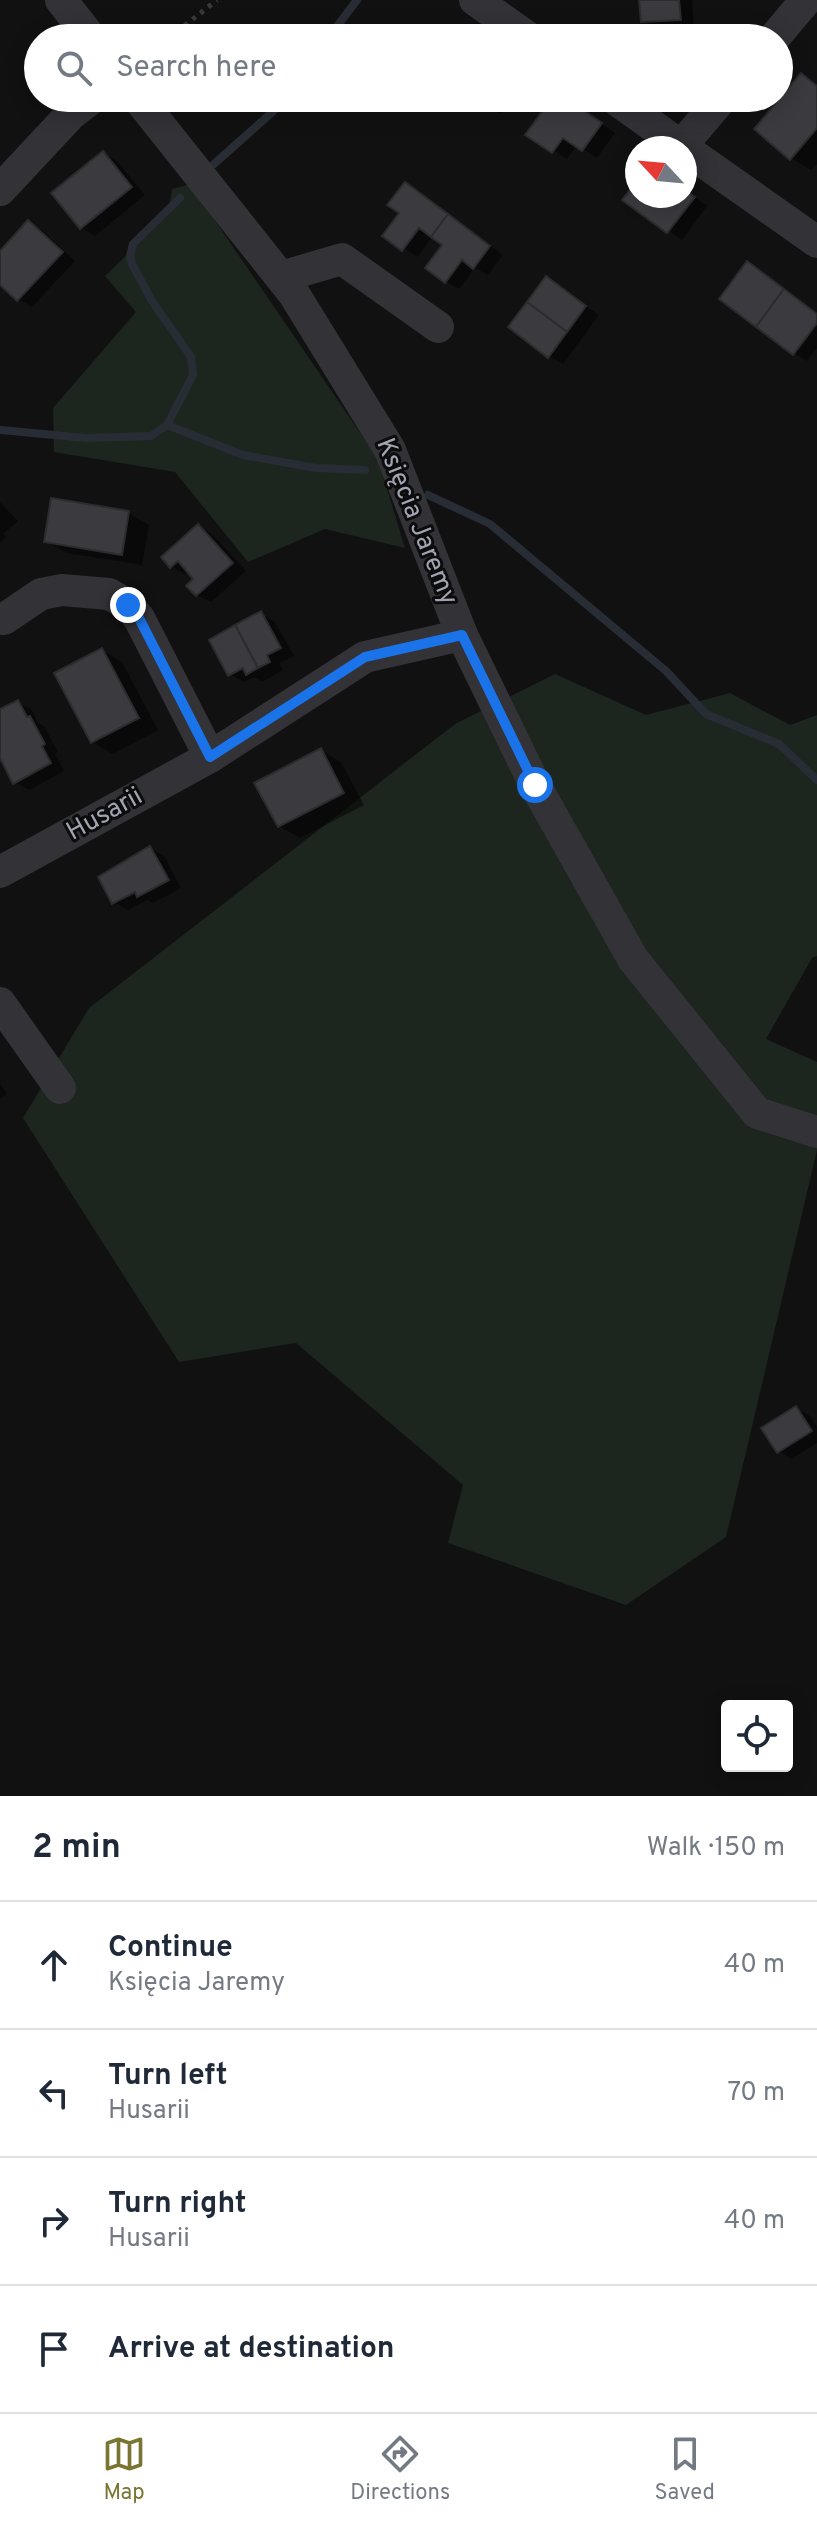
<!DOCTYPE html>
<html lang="en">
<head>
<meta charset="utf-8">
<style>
	body { margin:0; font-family:Overpass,sans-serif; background:#f6f6f7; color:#1f2937 }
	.controls { position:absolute; right:24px; bottom:24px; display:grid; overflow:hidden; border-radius:8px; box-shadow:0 4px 20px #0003 }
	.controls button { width:72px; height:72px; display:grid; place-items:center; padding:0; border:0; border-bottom:2px solid #e0e1e3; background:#fff; color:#1f2937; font:40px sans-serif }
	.compass { position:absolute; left:625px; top:136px; width:72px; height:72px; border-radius:50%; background:#fff; box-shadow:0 4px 20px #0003; rotate:296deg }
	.stop { position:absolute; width:24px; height:24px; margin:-18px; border:6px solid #1a73e8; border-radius:50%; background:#fff }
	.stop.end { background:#1a73e8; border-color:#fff; box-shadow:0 2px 8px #0008 }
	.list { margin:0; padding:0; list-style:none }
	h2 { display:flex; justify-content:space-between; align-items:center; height:104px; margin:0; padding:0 32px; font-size:34px }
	h2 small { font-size:26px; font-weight:400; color:#747a83 }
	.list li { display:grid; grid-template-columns:52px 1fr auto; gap:24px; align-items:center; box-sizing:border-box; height:128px; padding:0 32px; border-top:2px solid #e0e1e3 }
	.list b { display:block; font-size:30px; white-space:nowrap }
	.list p { margin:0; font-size:26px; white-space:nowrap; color:#747a83 }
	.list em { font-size:26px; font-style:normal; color:#747a83 }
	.icon { flex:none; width:44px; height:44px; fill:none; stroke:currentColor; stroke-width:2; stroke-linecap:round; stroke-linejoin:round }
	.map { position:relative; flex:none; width:817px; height:1796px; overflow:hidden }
	.search { position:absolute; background:#fff; box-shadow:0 4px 20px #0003; left:24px; right:24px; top:24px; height:88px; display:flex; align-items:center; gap:20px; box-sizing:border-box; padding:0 28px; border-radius:44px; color:#747a83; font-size:30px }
	.sheet { height:616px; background:#fff }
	nav { display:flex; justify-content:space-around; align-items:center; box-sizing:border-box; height:112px; border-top:2px solid #e0e1e3; background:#fff; font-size:22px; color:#747a83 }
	nav a { display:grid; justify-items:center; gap:4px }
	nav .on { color:#7b7534 }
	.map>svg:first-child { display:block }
</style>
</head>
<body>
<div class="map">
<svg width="817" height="1796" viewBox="0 0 817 1796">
	<rect width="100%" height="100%" fill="#111112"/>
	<g fill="#1d251f">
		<polygon points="190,184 378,459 405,548 325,529 248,562 175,472 54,452 53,408 136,312 105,276 168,215 172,189"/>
		<polygon points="555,674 646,715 730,693 790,725 817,715 817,956 812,958 766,1039 817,1062 817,1150 726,1537 626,1605 448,1543 463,1485 296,1343 179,1362 23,1118 89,1008 455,724"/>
	</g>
	<g fill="#0007">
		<polygon points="641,0 692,0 694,27 657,29 643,20"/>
		<polygon points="802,76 817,85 817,164 811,170 791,158"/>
		<polygon points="475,98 514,98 501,114"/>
		<polygon points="554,98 564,98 615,133 597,158 577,145 567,159 528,134"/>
		<polygon points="103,153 117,161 145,195 95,236 82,228"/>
		<polygon points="405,184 503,255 488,275 475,268 459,289 446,281 444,245 433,236 417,257 385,236 402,213"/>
		<polygon points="637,185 637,196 685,196 685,190 707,206 682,240 625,200"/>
		<polygon points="29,223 43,231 75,261 32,307 18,299 0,282 0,254"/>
		<polygon points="761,272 817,314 817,348 807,361 794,353"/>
		<polygon points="547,279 599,315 563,364 549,356"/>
		<polygon points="0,502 18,521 3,534 6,537 0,542"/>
		<polygon points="128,513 149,525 142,565 67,553 46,541"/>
		<polygon points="198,526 212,534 246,571 211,602 197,595 196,579 189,571 185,574 171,566"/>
		<polygon points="261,614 275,622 294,656 279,663 283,670 262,682 254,677 244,682 230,674"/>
		<polygon points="102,650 122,662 158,730 113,754 92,742"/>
		<polygon points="18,702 32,710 38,723 44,726 58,752 55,754 64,771 29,790 15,782 0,754 0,712"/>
		<polygon points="321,750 341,762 364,805 300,838 279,826"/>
		<polygon points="150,848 164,856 181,888 153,903 147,900 128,910 114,902"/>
		<polygon points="0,1083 7,1094 0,1099"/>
		<polygon points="796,1408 810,1416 817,1427 817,1443 792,1459 778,1451"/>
	</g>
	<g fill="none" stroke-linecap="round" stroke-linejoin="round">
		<g stroke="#282d35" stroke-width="8">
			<polyline points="328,38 357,0"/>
			<polyline points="214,164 288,98"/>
			<polyline points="167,425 243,455 316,468 365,470"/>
			<polyline points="0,430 86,438 151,436 167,425 193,375 191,357 152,301 132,264 130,256 133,244 180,198"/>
			<polyline points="428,495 490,524 666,671 706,714 779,744 817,780"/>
		</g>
	</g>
	<g fill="#3b3b3f" stroke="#2c2b2e" stroke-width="2">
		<polygon points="639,0 679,0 681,20 641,22"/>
		<polygon points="463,25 480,38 453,38"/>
		<polygon points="801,73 817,86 817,128 790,160 754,129"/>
		<polygon points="552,98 566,98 602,123 582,151 563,138 552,153 525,135"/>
		<polygon points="103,151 132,187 80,229 51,193"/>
		<polygon points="637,181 637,196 685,196 685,190 695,197 667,233 622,200"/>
		<polygon points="405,182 448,214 431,237 419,228 402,251 382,236 399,213 387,205"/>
		<polygon points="448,214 490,246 473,269 462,260 445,283 425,268 442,245 431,237"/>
		<polygon points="28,220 63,252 17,301 0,285 0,251"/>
		<polygon points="747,261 784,289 756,327 719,299"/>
		<polygon points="546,276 586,306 567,332 527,302"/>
		<polygon points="784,289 817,314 817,323 793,355 756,327"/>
		<polygon points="527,302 567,332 548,358 508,327"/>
		<polygon points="51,498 129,511 122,555 44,542"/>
		<polygon points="198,524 233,563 196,596 186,586 193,579 178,561 170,568 161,557"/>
		<polygon points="261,611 281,648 267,655 270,662 258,668 235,625"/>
		<polygon points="235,625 258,668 246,675 243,668 228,676 209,640"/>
		<polygon points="102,648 139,718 91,743 54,673"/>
		<polygon points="18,700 27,717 30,716 45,744 42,746 51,763 13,784 0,758 0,709"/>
		<polygon points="321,748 344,793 278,827 254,783"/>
		<polygon points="150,846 169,880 137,897 135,892 112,904 98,877"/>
		<polygon points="796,1406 812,1431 777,1453 761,1428"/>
	</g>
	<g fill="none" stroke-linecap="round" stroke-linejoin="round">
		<polyline stroke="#38393e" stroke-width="5" stroke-dasharray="4 6" stroke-linecap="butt" points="169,38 217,0"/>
		<g stroke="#323237" stroke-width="32">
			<polyline points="61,0 91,38"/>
			<polyline points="475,0 529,38"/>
			<polyline points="774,38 806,0"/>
			<polyline points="138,98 294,294 390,450 462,635 535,785 633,959 757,1113 817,1132"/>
			<polyline points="614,98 681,146 722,98"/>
			<polyline points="685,149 817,242"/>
			<polyline points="0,190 71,114 92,98"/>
			<polyline points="281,277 342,259 438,327"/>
			<polyline points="4,619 41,594 62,590 109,594 128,605 139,618 210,757"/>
			<polyline points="0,872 210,757 365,657 462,635"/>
			<polyline points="0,1003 60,1088"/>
		</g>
	</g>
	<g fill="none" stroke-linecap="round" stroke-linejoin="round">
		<polyline stroke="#1a73e8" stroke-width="10" points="128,605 139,618 210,757 365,657 462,635 535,785"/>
	</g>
	<g text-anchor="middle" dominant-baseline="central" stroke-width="6" stroke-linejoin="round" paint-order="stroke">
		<g font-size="26" fill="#a3a4b3" stroke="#0c0c0d">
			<text transform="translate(416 522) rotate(68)">Księcia Jaremy</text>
			<text transform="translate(105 815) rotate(-29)">Husarii</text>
		</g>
	</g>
</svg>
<div class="controls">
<button><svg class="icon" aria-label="locate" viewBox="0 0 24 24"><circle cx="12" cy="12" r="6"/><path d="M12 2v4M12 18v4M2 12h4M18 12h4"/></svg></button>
</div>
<svg class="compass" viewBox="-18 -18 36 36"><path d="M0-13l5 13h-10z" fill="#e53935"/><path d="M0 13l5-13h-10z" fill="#747a83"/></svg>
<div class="stop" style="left:535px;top:785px"></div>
<div class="stop end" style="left:128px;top:605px"></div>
<div class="search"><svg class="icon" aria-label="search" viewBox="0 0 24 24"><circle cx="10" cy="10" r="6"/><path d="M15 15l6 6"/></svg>Search here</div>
</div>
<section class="sheet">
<h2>2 min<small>Walk · 150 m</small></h2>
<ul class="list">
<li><svg class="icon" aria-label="ahead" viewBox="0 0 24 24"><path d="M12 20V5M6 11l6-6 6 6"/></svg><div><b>Continue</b><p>Księcia Jaremy</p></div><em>40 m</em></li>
<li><svg class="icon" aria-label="left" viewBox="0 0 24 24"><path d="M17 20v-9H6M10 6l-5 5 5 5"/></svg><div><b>Turn left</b><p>Husarii</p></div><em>70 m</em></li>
<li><svg class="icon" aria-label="right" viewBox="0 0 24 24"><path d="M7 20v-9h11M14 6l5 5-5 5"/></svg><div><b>Turn right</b><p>Husarii</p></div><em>40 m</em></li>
<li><svg class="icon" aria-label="arrive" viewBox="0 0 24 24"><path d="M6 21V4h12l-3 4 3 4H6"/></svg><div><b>Arrive at destination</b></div></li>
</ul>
</section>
<nav>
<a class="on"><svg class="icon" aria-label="map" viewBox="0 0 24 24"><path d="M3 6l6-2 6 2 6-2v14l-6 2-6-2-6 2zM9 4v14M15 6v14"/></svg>Map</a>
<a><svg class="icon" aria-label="directions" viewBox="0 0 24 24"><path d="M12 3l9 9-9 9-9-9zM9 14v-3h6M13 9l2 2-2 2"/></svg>Directions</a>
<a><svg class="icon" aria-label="saved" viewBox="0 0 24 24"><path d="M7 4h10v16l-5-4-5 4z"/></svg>Saved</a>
</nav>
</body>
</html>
